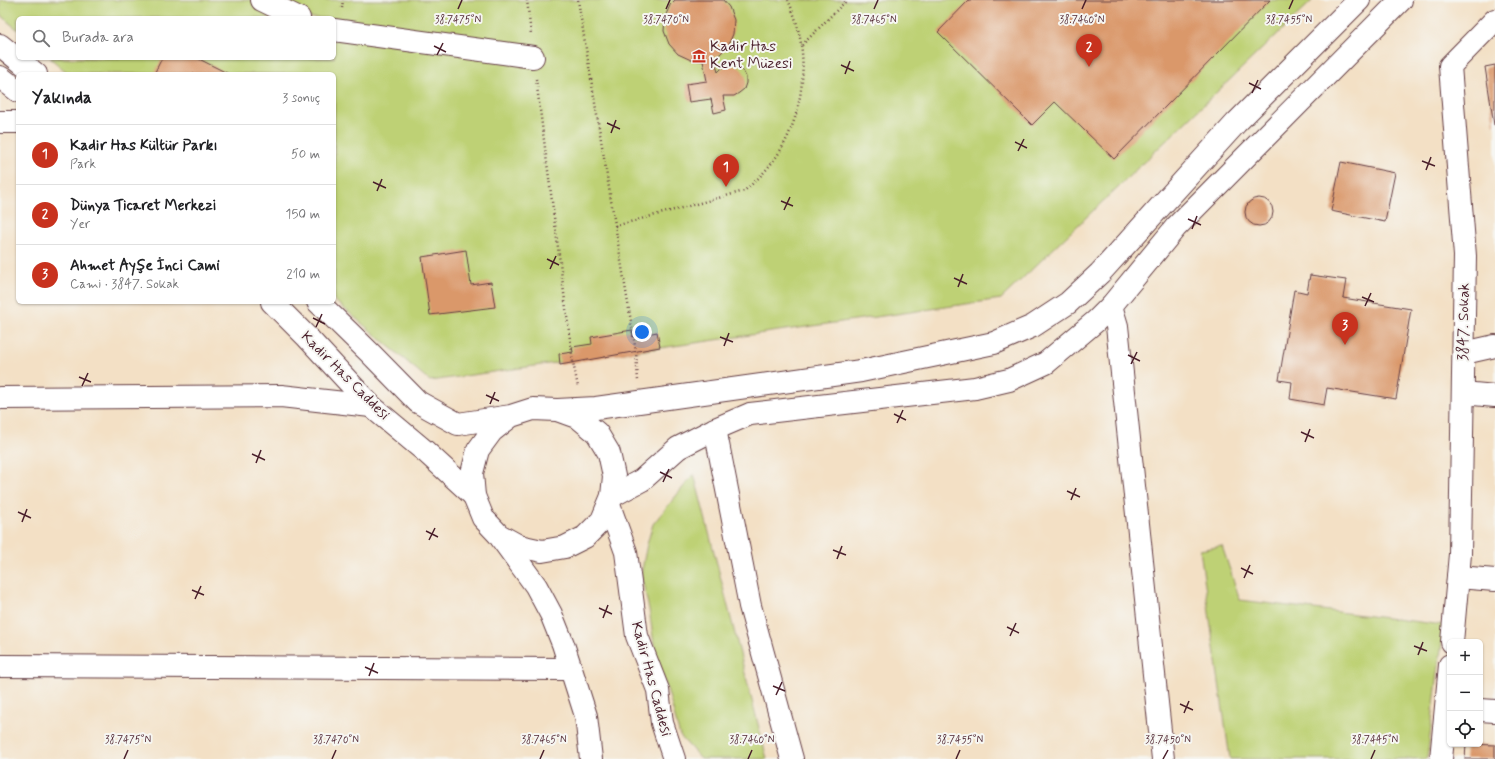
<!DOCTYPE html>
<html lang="tr">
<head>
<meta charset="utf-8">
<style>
	body { margin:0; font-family:Mynerve,sans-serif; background:#f2f2f2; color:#202124 }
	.controls { position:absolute; right:12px; bottom:12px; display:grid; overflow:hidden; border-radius:6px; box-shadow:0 1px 3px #0004 }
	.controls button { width:36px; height:36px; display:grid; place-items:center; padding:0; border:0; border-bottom:1px solid #e0e0e0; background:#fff; color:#202124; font:20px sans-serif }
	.you { position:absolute; left:642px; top:332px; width:14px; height:14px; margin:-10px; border:3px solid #fff; border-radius:50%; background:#1a73e8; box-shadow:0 0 0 6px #1a73e833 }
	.badge { display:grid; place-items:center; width:26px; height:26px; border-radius:50%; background:#c8321e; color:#fff; font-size:13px; font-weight:700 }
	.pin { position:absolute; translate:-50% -33px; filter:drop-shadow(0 1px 2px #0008) }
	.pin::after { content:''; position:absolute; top:21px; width:14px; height:12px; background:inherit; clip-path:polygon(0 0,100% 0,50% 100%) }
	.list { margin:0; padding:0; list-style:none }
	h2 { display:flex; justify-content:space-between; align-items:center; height:52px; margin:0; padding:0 16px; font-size:17px }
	h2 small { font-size:13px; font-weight:400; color:#757577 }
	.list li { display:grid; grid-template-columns:26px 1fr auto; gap:12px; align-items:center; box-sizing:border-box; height:60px; padding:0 16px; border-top:1px solid #e0e0e0 }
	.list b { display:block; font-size:15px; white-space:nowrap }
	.list p { margin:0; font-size:13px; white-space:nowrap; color:#757577 }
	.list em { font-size:13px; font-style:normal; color:#757577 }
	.icon { flex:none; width:22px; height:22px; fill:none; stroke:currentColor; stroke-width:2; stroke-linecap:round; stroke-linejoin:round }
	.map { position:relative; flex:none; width:1495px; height:759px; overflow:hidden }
	.search { position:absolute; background:#fff; box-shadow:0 1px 3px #0004; left:16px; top:16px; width:320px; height:44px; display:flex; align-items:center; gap:10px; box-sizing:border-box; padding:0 14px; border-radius:6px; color:#757577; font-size:15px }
	.panel { position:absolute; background:#fff; box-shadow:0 1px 3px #0004; left:16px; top:72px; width:320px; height:232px; border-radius:6px }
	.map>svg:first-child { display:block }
</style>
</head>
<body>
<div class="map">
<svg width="1495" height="759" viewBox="0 0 1495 759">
	<rect width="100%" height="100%" fill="#f6f6f2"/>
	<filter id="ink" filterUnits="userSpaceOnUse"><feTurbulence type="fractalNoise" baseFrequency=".025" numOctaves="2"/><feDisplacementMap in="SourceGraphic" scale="8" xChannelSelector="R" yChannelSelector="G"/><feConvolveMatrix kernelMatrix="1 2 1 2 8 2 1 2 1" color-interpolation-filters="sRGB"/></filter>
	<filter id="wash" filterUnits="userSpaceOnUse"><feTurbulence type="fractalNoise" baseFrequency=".012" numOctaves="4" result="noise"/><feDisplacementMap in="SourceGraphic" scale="16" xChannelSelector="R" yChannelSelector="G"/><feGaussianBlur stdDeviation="0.9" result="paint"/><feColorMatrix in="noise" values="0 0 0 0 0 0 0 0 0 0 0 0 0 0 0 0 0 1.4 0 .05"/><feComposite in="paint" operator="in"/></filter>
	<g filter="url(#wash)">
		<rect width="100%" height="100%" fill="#f3e0c5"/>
		<g fill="#bed174" stroke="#847850">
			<polygon points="0,0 1313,0 1001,299 430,381 334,300 334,74 69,74 50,58 334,58 334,18 18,18 18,30 0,15"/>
			<polygon points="694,474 767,759 701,759 680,736 668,692 655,651 649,609 641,575 647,544 653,524"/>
			<polygon points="1222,546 1240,600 1444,625 1427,759 1230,759 1200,550"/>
		</g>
		<g id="blocks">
			<g fill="#da986b">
				<polygon points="675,0 723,0 729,7 734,20 733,34 728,46 718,56 714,57 718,72 722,68 727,65 733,65 739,67 743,71 746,77 746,83 744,89 739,93 734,96 723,96 726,110 714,113 711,99 689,102 686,84 707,81 703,61 691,60 678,54 669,44 664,31 665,17 670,5"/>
				<polygon points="969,0 1270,0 1114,159 1055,102 1032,125 938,32"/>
				<polygon points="162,58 197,58 229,74 154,74"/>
				<polygon points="1495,65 1495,125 1494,125 1485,67"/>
				<polygon points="1341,162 1395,173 1385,222 1331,211"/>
				<circle cx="1259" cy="212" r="14"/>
				<polygon points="466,250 471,285 491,282 495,307 430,315 422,257"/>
				<polygon points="1310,275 1346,280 1343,298 1411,309 1396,399 1327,388 1324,405 1290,399 1292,382 1279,380 1294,290 1307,293"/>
				<polygon points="632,330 633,337 657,332 660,347 560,365 559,354 573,352 572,347 592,344 591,337"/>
				<polygon points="1466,744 1495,745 1495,759 1465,759"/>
			</g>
		</g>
	</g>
	<g filter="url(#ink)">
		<use href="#blocks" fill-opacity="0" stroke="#633c42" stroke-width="1"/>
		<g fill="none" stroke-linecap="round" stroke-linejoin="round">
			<g stroke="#633c42" stroke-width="24">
				<g id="minor">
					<polyline points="262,0 299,18"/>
					<polyline points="334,30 533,57"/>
					<polyline points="0,122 18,122"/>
					<polyline points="1111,306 1117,326 1163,759"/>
					<polyline points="1464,353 1495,346"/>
					<polyline points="1463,393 1495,396"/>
					<polyline points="0,398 281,396 371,406"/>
					<polyline points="715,429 750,606 792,759"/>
					<polyline points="1458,577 1495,580"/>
					<polyline points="1452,642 1460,554 1465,256 1450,66 1495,20"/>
					<polyline points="0,666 571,669"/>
					<polyline points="1480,710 1495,711"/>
					<polyline points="1441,759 1450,665"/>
				</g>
			</g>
			<g stroke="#633c42" stroke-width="24">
				<g id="tertiary">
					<polyline points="0,45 36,74"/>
					<polyline points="0,77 18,91"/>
					<polyline points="272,302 307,337 371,406 426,452 474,496"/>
					<polyline points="318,302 371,354 418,402 458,424 511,416 533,409 557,410 579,418 597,433 609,453 614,476 612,496 602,520 585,537 565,547 542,551 519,546 499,535 483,518 474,496 472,473 478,450 492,431 511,416"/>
					<polyline points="557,410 596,408 861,371 994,343 1033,326 1068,303 1100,273 1236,123 1359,0"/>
					<polyline points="612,496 642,480 678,448 715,429 750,414 975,388 1009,380 1046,363 1096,321 1111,306 1176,227 1401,0"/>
					<polyline points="609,505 626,552 637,636 658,690 662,723 674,759"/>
					<polyline points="501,538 536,586 551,614 563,644 586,716 591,759"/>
				</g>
			</g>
			<g stroke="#633c42" stroke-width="2.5" stroke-dasharray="1 3" stroke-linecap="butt">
				<polyline points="527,0 531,34"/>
				<polyline points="578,0 636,352 638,381"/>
				<polyline points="342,8 343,0"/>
				<polyline points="802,45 847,0"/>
				<polyline points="536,79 573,362 578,387"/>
				<path d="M615,226L744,191C755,182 765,172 774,160C800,125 809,71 798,29C796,19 792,9 788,0"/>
			</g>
			<use href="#minor" stroke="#fff" stroke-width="22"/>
			<use href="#tertiary" stroke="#fff" stroke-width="22"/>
		</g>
	</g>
	<path fill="none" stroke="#4a1f2b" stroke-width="1.5" d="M458,9L462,0M666,9L670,0M874,9L878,0M1082,9L1086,0M1289,9L1293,0M434,46L446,52M437,55L443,43M841,65L854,71M845,74L850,61M1249,83L1261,89M1252,93L1258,80M607,123L620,129M611,133L616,120M1015,142L1027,148M1018,151L1024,139M1422,161L1435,166M1426,170L1431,157M373,182L386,188M377,191L382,179M781,201L793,206M784,210L790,197M1188,219L1201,225M1192,229L1197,216M547,259L559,265M550,269L556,256M954,278L967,284M958,287L963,274M1362,297L1374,302M1365,306L1371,293M313,318L325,324M316,327L322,314M720,337L733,342M724,346L729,333M1128,355L1140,361M1131,364L1137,352M79,377L91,382M82,386L88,373M486,395L499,401M490,404L495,392M894,414L906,420M897,423L903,410M1301,432L1314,438M1305,442L1310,429M252,454L265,460M256,463L261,450M660,472L672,478M663,482L669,469M1067,491L1080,497M1071,500L1076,488M18,512L31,518M22,522L27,509M426,531L438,537M429,540L435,528M833,550L846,555M837,559L842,546M1241,568L1253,574M1244,578L1250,565M192,590L204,595M195,599L201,586M599,608L612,614M603,618L608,605M1007,627L1019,633M1010,636L1016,623M1414,646L1427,651M1418,655L1423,642M365,667L378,673M369,676L374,663M773,686L785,691M776,695L782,682M1180,704L1193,710M1184,713L1189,701M124,759L128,750M332,759L336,750M540,759L544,750M748,759L752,750M956,759L960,750M1163,759L1168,750M1371,759L1375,750"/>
	<defs>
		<g id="museum-bare" transform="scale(1.08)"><path d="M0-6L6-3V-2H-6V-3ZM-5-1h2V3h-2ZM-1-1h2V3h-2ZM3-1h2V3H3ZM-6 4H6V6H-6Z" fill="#c8321e" stroke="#f6f6f2" stroke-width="2.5" paint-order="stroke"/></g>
	</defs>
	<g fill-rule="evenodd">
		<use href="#museum-bare" x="699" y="56"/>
	</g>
	<g text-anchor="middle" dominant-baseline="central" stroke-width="4" stroke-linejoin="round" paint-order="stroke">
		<g font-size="15" fill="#4a1f2b" stroke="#f6f6f2" text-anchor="start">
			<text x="710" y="47">Kadir Has<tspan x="710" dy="17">Kent Müzesi</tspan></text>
		</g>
		<g font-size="15" fill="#4a1f2b" stroke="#f6f6f2">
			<text transform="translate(1464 322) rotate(-89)">3847. Sokak</text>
			<text transform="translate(345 376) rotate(45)">Kadir Has Caddesi</text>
			<text transform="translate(651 679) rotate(75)">Kadir Has Caddesi</text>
		</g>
	</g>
	<g font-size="10" text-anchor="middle" fill="#4a1f2b" stroke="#f6f6f2" stroke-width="4" stroke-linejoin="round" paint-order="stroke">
		<text x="458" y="23">38.7475°N</text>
		<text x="666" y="23">38.7470°N</text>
		<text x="874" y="23">38.7465°N</text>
		<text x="1082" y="23">38.7460°N</text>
		<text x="1289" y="23">38.7455°N</text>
		<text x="128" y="743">38.7475°N</text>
		<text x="336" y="743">38.7470°N</text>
		<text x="544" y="743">38.7465°N</text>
		<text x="752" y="743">38.7460°N</text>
		<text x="960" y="743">38.7455°N</text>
		<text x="1168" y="743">38.7450°N</text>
		<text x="1375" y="743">38.7445°N</text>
	</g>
</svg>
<div class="controls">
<button>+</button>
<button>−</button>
<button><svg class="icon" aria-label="locate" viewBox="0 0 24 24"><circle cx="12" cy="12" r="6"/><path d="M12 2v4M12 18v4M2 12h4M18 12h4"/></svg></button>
</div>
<div class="you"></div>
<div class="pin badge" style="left:726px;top:187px">1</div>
<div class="pin badge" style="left:1089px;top:67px">2</div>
<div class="pin badge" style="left:1345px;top:345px">3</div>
<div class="search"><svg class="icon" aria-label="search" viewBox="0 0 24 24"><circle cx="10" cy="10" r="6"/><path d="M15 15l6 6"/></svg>Burada ara</div>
<section class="panel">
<h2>Yakında<small>3 sonuç</small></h2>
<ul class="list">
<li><span class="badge">1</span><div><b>Kadir Has Kültür Parkı</b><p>Park</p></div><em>50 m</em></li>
<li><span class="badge">2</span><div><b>Dünya Ticaret Merkezi</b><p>Yer</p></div><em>150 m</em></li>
<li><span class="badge">3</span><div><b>Ahmet Ayşe İnci Cami</b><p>Cami · 3847. Sokak</p></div><em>210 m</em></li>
</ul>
</section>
</div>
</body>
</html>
